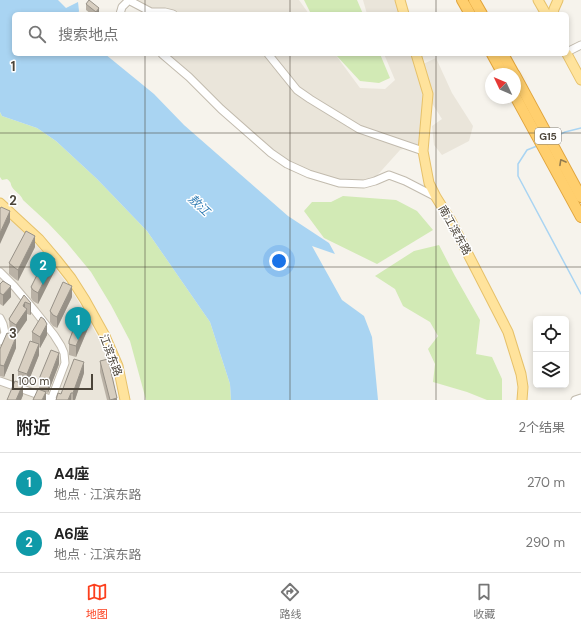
<!DOCTYPE html>
<html lang="zh">
<head>
<meta charset="utf-8">
<style>
	body { margin:0; font-family:"DM Sans","Noto Sans SC",sans-serif; background:#f6f6f6; color:#222 }
	.controls { position:absolute; right:12px; bottom:12px; display:grid; overflow:hidden; border-radius:6px; box-shadow:0 2px 6px #0003 }
	.controls button { width:36px; height:36px; display:grid; place-items:center; padding:0; border:0; border-bottom:1px solid #e0e0e0; background:#fff; color:#222; font:20px sans-serif }
	.compass { position:absolute; left:485px; top:68px; width:36px; height:36px; border-radius:50%; background:#fff; box-shadow:0 2px 6px #0003; rotate:314deg }
	.scale { position:absolute; left:12px; bottom:10px; width:81px; box-sizing:border-box; padding-left:4px; border:2px solid #4b4439; border-top:0; font-size:11px; line-height:14px; white-space:nowrap; color:#4b4439; -webkit-text-stroke:3px #fff; paint-order:stroke }
	.you { position:absolute; left:279px; top:261px; width:14px; height:14px; margin:-10px; border:3px solid #fff; border-radius:50%; background:#1a73e8; box-shadow:0 0 0 6px #1a73e833 }
	.badge { display:grid; place-items:center; width:26px; height:26px; border-radius:50%; background:#fc3f1d; color:#fff; font-size:13px; font-weight:700 }
	.pin { position:absolute; translate:-50% -33px; filter:drop-shadow(0 1px 2px #0008) }
	.pin::after { content:''; position:absolute; top:21px; width:14px; height:12px; background:inherit; clip-path:polygon(0 0,100% 0,50% 100%) }
	.list { margin:0; padding:0; list-style:none }
	h2 { display:flex; justify-content:space-between; align-items:center; height:52px; margin:0; padding:0 16px; font-size:17px }
	h2 small { font-size:13px; font-weight:400; color:#767676 }
	.list li { display:grid; grid-template-columns:26px 1fr auto; gap:12px; align-items:center; box-sizing:border-box; height:60px; padding:0 16px; border-top:1px solid #e0e0e0 }
	.list b { display:block; font-size:15px; white-space:nowrap }
	.list p { margin:0; font-size:13px; white-space:nowrap; color:#767676 }
	.list em { font-size:13px; font-style:normal; color:#767676 }
	.icon { flex:none; width:22px; height:22px; fill:none; stroke:currentColor; stroke-width:2; stroke-linecap:round; stroke-linejoin:round }
	.map { position:relative; flex:none; width:581px; height:400px; overflow:hidden }
	.search { position:absolute; background:#fff; box-shadow:0 2px 6px #0003; left:12px; right:12px; top:12px; height:44px; display:flex; align-items:center; gap:10px; box-sizing:border-box; padding:0 14px; border-radius:6px; color:#767676; font-size:15px }
	.sheet { height:172px; background:#fff }
	nav { display:flex; justify-content:space-around; align-items:center; box-sizing:border-box; height:56px; border-top:1px solid #e0e0e0; background:#fff; font-size:11px; color:#767676 }
	nav a { display:grid; justify-items:center; gap:2px }
	nav .on { color:#fc3f1d }
	.map>svg:first-child { display:block }
</style>
</head>
<body>
<div class="map">
<svg width="581" height="400" viewBox="0 0 581 400">
	<rect width="100%" height="100%" fill="#f6f3ec"/>
	<g fill="#eae5da">
		<polygon points="134,0 299,0 309,14 146,14 149,9"/>
		<polygon points="363,0 396,0 401,14 367,14"/>
		<polygon points="166,54 335,54 360,88 385,89 395,80 384,54 416,54 421,65 436,58 452,93 473,126 469,141 442,155 434,145 432,126 442,119 428,97 420,144 400,150 373,180 351,181 320,176 277,154 227,110 179,63"/>
		<polygon points="0,210 35,243 66,282 80,304 99,339 111,368 117,400 0,400"/>
	</g>
	<g fill="#d2eab5">
		<polygon points="304,0 357,0 363,14 311,14"/>
		<polygon points="335,54 380,54 390,78 379,83 360,81"/>
		<path d="M0,112L2,116L37,128L56,141L97,179L147,231L210,322L230,384L231,400H146L130,341L111,305L91,272L67,243L48,223L23,200C21,194 15,192 12,187C10,183 12,183 7,179L2,180L0,177Z"/>
		<polygon points="343,196 396,200 417,211 433,230 377,264 324,238 304,211 312,202 331,202"/>
		<polygon points="439,245 455,276 480,320 476,354 492,357 502,379 502,400 487,400 467,392 433,382 435,364 428,349 438,336 430,322 403,306 395,289 375,276 414,251"/>
	</g>
	<polygon fill="#a9d4f2" points="0,0 58,0 66,8 78,2 79,11 78,14 14,14 14,54 105,54 154,94 184,125 288,216 329,243 335,254 312,246 342,300 364,316 372,337 378,400 231,400 230,384 210,322 147,231 97,179 56,141 37,128 2,116 0,112"/>
	<g fill="none" stroke-linecap="round" stroke-linejoin="round">
		<g stroke="#a9d4f2" stroke-width="1.5">
			<polyline points="553,138 565,132 581,128"/>
			<polyline points="537,146 527,150 518,164 518,176 581,294"/>
		</g>
		<g stroke="#c2bbae" stroke-width="9">
			<g id="minor">
				<polyline points="130,0 132,2 151,12 165,12 173,14"/>
				<polyline points="120,14 122,7 127,2"/>
				<polyline points="567,52 581,45"/>
				<polyline points="162,54 189,77 221,109 271,153 287,164 309,174 339,183 364,184 375,181 389,175 405,181 436,197"/>
				<polyline points="268,54 297,90 310,99 359,129 423,151"/>
				<polyline points="0,272 14,286 35,311 54,335 61,346 64,353 65,363 51,400"/>
				<polyline points="0,318 3,324 5,333 0,341"/>
				<polyline points="0,381 53,400"/>
				<polyline points="575,400 581,398"/>
			</g>
		</g>
		<g stroke="#e6c16a" stroke-width="11">
			<g id="major">
				<polyline points="400,0 404,14"/>
				<polyline points="538,0 546,14"/>
				<polyline points="553,14 554,9 558,0"/>
				<polyline points="416,54 428,94 423,151 429,183 436,197 451,221 508,332 521,374 523,387 522,400"/>
				<polyline points="567,54 581,80"/>
				<polyline points="0,203 39,239 56,259 71,278 85,300 105,336 118,366 125,400"/>
			</g>
		</g>
		<g stroke="#e0a43c" stroke-width="12">
			<g id="highway">
				<polyline points="462,0 470,14"/>
				<polyline points="474,0 482,14"/>
				<polyline points="492,54 503,74"/>
				<polyline points="503,54 514,74"/>
				<polyline points="515,75 581,197"/>
				<polyline points="515,96 581,217"/>
			</g>
		</g>
		<use href="#minor" stroke="#fff" stroke-width="7"/>
		<use href="#major" stroke="#ffe39c" stroke-width="9"/>
		<use href="#highway" stroke="#ffcf6e" stroke-width="10"/>
	</g>
	<g fill="#bab2a6">
		<polygon points="86,4 99,14 91,14 86,10"/>
		<polygon points="35,247 18,281 15,279 9,274 9,263"/>
		<polygon points="55,270 38,304 33,301 31,298 31,287"/>
		<polygon points="0,284 11,297 3,306 0,304"/>
		<polygon points="24,295 31,303 31,314 30,315 27,314 27,320 16,336 10,332 9,319"/>
		<polygon points="72,297 57,328 53,326 50,322 50,311"/>
		<polygon points="89,326 76,357 69,355 69,341"/>
		<polygon points="32,332 47,335 40,348 39,347 39,355 27,385 23,384 23,395 21,400 7,400 18,382 18,371 32,341"/>
		<polygon points="16,348 4,377 0,376 0,387 0,349"/>
		<polygon points="100,361 117,400 107,400 100,372"/>
		<polygon points="59,364 48,393 46,392 46,400 39,389 39,379"/>
		<polygon points="84,373 75,400 56,400 61,394"/>
	</g>
	<g fill="#979187">
		<polygon points="99,8 99,14 96,14 96,12"/>
		<polygon points="10,211 10,222 0,244 0,233"/>
		<polygon points="35,236 35,247 18,281 18,270"/>
		<polygon points="55,259 55,270 38,304 38,293"/>
		<polygon points="11,286 11,297 3,306 3,295"/>
		<polygon points="72,286 72,297 57,328 57,317"/>
		<polygon points="25,302 25,311 27,309 27,320 16,336 16,325 23,306"/>
		<polygon points="31,303 31,314 30,315 30,304"/>
		<polygon points="89,315 89,326 76,357 76,346"/>
		<polygon points="47,324 47,335 40,348 40,337"/>
		<polygon points="16,337 16,348 4,377 4,366"/>
		<polygon points="39,344 39,355 27,385 27,374"/>
		<polygon points="59,353 59,364 48,393 48,382"/>
		<polygon points="84,362 84,373 75,400 73,400 73,393"/>
		<polygon points="23,384 23,395 21,400 16,400"/>
		<polygon points="46,392 46,400 42,400"/>
		<polygon points="71,393 71,400 68,400"/>
		<polygon points="117,398 117,400 110,400"/>
	</g>
	<g fill="#d8cfc1" stroke="#979187">
		<polygon points="89,0 99,8 96,12 86,4"/>
		<polygon points="1,207 10,211 0,233 0,209"/>
		<polygon points="26,231 35,236 18,270 15,268 9,263"/>
		<polygon points="47,255 55,259 38,293 33,290 31,287"/>
		<polygon points="3,281 11,286 3,295 0,293 0,284"/>
		<polygon points="63,282 72,286 57,317 53,315 50,311"/>
		<polygon points="24,295 31,303 30,304 25,302 23,306 27,309 16,325 10,321 9,319"/>
		<polygon points="80,312 89,315 76,346 69,344 69,341"/>
		<polygon points="41,317 44,319 47,324 40,337 32,332"/>
		<polygon points="7,333 16,337 4,366 0,365 0,349"/>
		<polygon points="30,341 39,344 27,374 18,371"/>
		<polygon points="51,350 59,353 48,382 39,379"/>
		<polygon points="74,359 84,362 73,393 71,393 68,400 56,400 58,393 61,394"/>
		<polygon points="108,359 117,398 110,400 100,361"/>
		<polygon points="15,381 23,384 16,400 7,400"/>
		<polygon points="38,389 46,392 42,400 33,400"/>
	</g>
	<defs><path id="oneway-chevron" d="M-2-3.5L2.5 0L-2 3.5" fill="none" stroke-width="1.6" stroke-linecap="round" stroke-linejoin="round"/></defs>
	<use stroke="#937c4e" href="#oneway-chevron" transform="translate(562 162) rotate(-119)"/>
	<path fill="none" stroke="#4b4439" stroke-width="1" stroke-opacity="0.55" d="M145,0V14M290,0V14M436,0V14M145,54V400M290,54V400M436,54V400M0,133H581M0,267H581"/>
	<g text-anchor="middle" dominant-baseline="central" stroke-width="3" stroke-linejoin="round" paint-order="stroke">
		<rect fill="#fff" stroke="#817c74" stroke-width="1" x="535" y="128" width="26" height="16" rx="3"/>
		<g font-size="10" font-weight="bold" fill="#4b4439">
			<text x="548" y="136">G15</text>
		</g>
		<g font-size="11" fill="#4b4439" stroke="#fff">
			<text transform="translate(455 230) rotate(61)">南江滨东路</text>
			<text transform="translate(111 355) rotate(69)">江滨东路</text>
		</g>
		<g font-size="12" font-style="italic" fill="#2e7ab2" stroke="#fff">
			<text transform="translate(199 205) rotate(43)">敖江</text>
		</g>
	</g>
	<g font-size="13" text-anchor="middle" font-weight="bold" fill="#4b4439" stroke="#fff" stroke-width="3" stroke-linejoin="round" paint-order="stroke">
		<text x="13" y="71">1</text>
		<text x="13" y="205">2</text>
		<text x="13" y="338">3</text>
	</g>
</svg>
<div class="controls">
<button><svg class="icon" aria-label="locate" viewBox="0 0 24 24"><circle cx="12" cy="12" r="6"/><path d="M12 2v4M12 18v4M2 12h4M18 12h4"/></svg></button>
<button><svg class="icon" aria-label="layers" viewBox="0 0 24 24"><path d="M12 4l9 5-9 5-9-5zM3 14l9 5 9-5"/></svg></button>
</div>
<svg class="compass" viewBox="-18 -18 36 36"><path d="M0-13l5 13h-10z" fill="#e53935"/><path d="M0 13l5-13h-10z" fill="#767676"/></svg>
<div class="scale">100 m</div>
<div class="you"></div>
<div class="pin badge" style="left:78px;top:340px;background:#0f9aa8">1</div>
<div class="pin badge" style="left:43px;top:285px;background:#0f9aa8">2</div>
<div class="search"><svg class="icon" aria-label="search" viewBox="0 0 24 24"><circle cx="10" cy="10" r="6"/><path d="M15 15l6 6"/></svg>搜索地点</div>
</div>
<section class="sheet">
<h2>附近<small>2个结果</small></h2>
<ul class="list">
<li><span class="badge" style="background:#0f9aa8">1</span><div><b>A4座</b><p>地点 · 江滨东路</p></div><em>270 m</em></li>
<li><span class="badge" style="background:#0f9aa8">2</span><div><b>A6座</b><p>地点 · 江滨东路</p></div><em>290 m</em></li>
</ul>
</section>
<nav>
<a class="on"><svg class="icon" aria-label="map" viewBox="0 0 24 24"><path d="M3 6l6-2 6 2 6-2v14l-6 2-6-2-6 2zM9 4v14M15 6v14"/></svg>地图</a>
<a><svg class="icon" aria-label="directions" viewBox="0 0 24 24"><path d="M12 3l9 9-9 9-9-9zM9 14v-3h6M13 9l2 2-2 2"/></svg>路线</a>
<a><svg class="icon" aria-label="saved" viewBox="0 0 24 24"><path d="M7 4h10v16l-5-4-5 4z"/></svg>收藏</a>
</nav>
</body>
</html>
